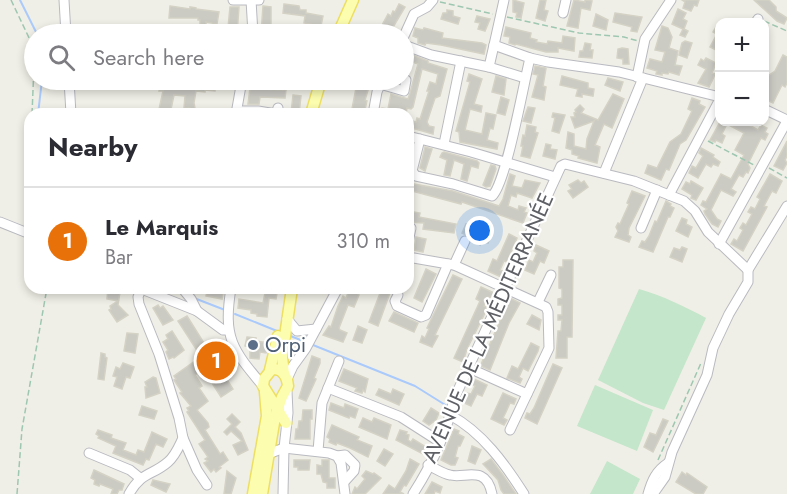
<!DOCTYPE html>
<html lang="en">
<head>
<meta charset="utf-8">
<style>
	body { margin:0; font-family:Jost,sans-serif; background:#f2f2f3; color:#2b2b33 }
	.controls { position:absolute; right:18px; top:18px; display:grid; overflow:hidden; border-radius:12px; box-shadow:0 3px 9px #0003 }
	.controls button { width:54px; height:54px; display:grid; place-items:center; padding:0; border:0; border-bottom:2px solid #e1e1e2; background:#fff; color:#2b2b33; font:30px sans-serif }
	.you { position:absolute; left:480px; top:231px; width:21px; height:21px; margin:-15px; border:4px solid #fff; border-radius:50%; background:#1a73e8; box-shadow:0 0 0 9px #1a73e833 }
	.badge { display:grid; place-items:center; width:39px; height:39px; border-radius:50%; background:#db2777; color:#fff; font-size:20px; font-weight:700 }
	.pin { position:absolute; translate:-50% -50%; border:3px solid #fff; box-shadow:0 2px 6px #0006 }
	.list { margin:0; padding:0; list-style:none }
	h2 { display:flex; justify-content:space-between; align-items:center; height:78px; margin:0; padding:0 24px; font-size:26px }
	h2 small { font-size:20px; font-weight:400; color:#7c7c81 }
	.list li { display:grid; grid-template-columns:39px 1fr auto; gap:18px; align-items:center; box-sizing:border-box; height:108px; padding:0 24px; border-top:2px solid #e1e1e2 }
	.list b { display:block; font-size:22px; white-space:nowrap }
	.list p { margin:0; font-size:20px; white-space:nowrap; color:#7c7c81 }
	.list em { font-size:20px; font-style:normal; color:#7c7c81 }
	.icon { flex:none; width:33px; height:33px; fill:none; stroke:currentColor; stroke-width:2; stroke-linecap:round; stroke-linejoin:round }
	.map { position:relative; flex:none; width:787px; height:494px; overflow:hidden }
	.search { position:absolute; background:#fff; box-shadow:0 3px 9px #0003; left:24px; top:24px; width:390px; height:66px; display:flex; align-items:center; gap:15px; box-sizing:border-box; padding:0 21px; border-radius:33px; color:#7c7c81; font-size:22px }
	.panel { position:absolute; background:#fff; box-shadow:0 3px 9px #0003; left:24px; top:108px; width:390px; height:186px; border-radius:18px }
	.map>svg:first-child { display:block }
</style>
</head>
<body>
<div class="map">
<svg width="787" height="494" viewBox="0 0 787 494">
	<rect width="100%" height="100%" fill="#f0efe7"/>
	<g fill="#c4e6ca">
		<path d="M639,289C663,296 684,306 706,318L664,410L643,403L598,380Z"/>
		<polygon points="595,385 653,410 637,451 577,426"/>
		<polygon points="607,461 640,479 633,494 590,494"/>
	</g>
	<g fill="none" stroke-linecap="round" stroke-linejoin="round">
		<g stroke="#aacafc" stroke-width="2">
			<polyline points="20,0 37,34"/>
			<polyline points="38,114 42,80"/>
			<polyline points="169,288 180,292"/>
			<polyline points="194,298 225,310"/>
			<polyline points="235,314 277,331"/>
			<polyline points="288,335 303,341"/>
			<polyline points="313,345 415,386 447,406"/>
		</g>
	</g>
	<g fill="#cbcac3" stroke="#d4d2c5" stroke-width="1.5">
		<polygon points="513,0 524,3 521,18 516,17 517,13 513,12"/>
		<polygon points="540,0 546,0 544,10 548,11 545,21 536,18"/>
		<polygon points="574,0 585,2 585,0 592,1 590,10 581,8 578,28 567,26"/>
		<polygon points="682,0 699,0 697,6 694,5 691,11 683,8 685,2"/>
		<polygon points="754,0 769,0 776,7 776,11 787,18 784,24 777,21"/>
		<polygon points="284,4 299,6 300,10 306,10 306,13 323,16 321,26 304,23 305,16 283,13"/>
		<polygon points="399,4 405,7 389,34 379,34 382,30 380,29 388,14 391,16 393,11 395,12"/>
		<polygon points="170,6 190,9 190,7 196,8 196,9 219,12 217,24 206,22 206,25 200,24 200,20 198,20 198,18 169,18"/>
		<polygon points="263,6 271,7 271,30 284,31 284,34 261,34"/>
		<polygon points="230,7 239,7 237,34 224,34 224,32 216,31 217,26 228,28"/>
		<polygon points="678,9 686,13 683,19 687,21 684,29 688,31 685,37 680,35 683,29 672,24"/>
		<polygon points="447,10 453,11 453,16 460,18 458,24 441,19 443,13 447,13"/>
		<polygon points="615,13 642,17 637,32 631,31 632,27 613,22"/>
		<polygon points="596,14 608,20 606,30 593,26"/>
		<polygon points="477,16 490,19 485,31 478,29 480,23 475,22"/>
		<polygon points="662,26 668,28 672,37 669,48 678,51 675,65 682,66 679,75 669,72 668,74 662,73 662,75 656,74 657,71 647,68 650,59 662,62 665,52 655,50"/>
		<polygon points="506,27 531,33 530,38 537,40 536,42 547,44 548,41 562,43 563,36 575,38 574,51 558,48 558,52 546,52 516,44 515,45 509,43 510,37 504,36"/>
		<polygon points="716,27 720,29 720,47 718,51 710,47 717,34 713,32"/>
		<polygon points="415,28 423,30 424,28 443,33 442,38 482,43 486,45 484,54 441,45 426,43 425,45 418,43 418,38 413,36"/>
		<polygon points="685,41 692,43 687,58 679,55 682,43"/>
		<polygon points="585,43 591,44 590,50 593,50 592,58 579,57 580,51 583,51"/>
		<polygon points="622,48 628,49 629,64 623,64 623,59 617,58 618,49"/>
		<polygon points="407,53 428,61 428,63 447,69 440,96 435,98 427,122 429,126 434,127 433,134 408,127 408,120 416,122 417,118 420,119 429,91 427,91 430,82 436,84 438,74 422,69 413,107 411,109 407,108 406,114 396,111 400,112 400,114 381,114 382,108 388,109 391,94 408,99 410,93 418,64 404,59 404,54"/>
		<polygon points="783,55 787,57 787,83 785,87 782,85 773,103 765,99 765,78 775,71"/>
		<polygon points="706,58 716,63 712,73 715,74 713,79 709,87 698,83 706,69 698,65 701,59 704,61"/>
		<polygon points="535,66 546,68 543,86 546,87 544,100 532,97 538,75 533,74"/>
		<polygon points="469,74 482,79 474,104 482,106 481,112 470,109 465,130 482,134 486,113 496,115 493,129 490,128 487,140 498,143 497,149 460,142 459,132 456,131 470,82 467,81"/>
		<polygon points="496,76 506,79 504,95 492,92"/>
		<polygon points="562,76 588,83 588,88 594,89 593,96 582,94 582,97 576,96 578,89 560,85"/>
		<polygon points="608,78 623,82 620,91 605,85"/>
		<polygon points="161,80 197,85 197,81 203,80 216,82 215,91 205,90 205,92 196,91 194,103 196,114 190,114 190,108 184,108 185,96 174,95 170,114 158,114 163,91 159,91"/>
		<polygon points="251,80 260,80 259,89 286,90 285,98 260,97 259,104 248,104"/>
		<polygon points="357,83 369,87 365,100 367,101 364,114 351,114"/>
		<polygon points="613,94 624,99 612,128 604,124 595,145 600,147 597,163 578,158 579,156 572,154 572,150 566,148 568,132 574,134 574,146 586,149 587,139 594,121 575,128 571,117 575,117 574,113 576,112 575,110 580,105 584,109 581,113 598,120"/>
		<polygon points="293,95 301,96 299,114 291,113"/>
		<polygon points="501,97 509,100 505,115 497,113"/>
		<polygon points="692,98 700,101 699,104 705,107 686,140 680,144 669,170 666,169 661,180 645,173 648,165 657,168 670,142 681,134 692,111 688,109"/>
		<polygon points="528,107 535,108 531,123 523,121"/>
		<polygon points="553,113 565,115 559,133 552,131 555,118 552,117"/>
		<polygon points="720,122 744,122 758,130 761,125 767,128 765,132 768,134 765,140 761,138 748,164 750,168 748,173 746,172 743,177 739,175 731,189 736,192 733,196 721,190 711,210 717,219 721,221 718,227 712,224 705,214 704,211 707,209 701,205 703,201 706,202 721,174 731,179 744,155 735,150 744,133 727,124 722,134 725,136 722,143 716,140 715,142 710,140"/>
		<polygon points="527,125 536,127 535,132 538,133 530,158 521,156 523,146 521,146 522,140 523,135 525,136"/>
		<polygon points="787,141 787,156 785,160 787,163 783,170 774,166"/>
		<polygon points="546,144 551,145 550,149 557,150 555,159 543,156"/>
		<polygon points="425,147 432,149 425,171 420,168"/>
		<polygon points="701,148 714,155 713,157 720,162 718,166 713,164 711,167 706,164 698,178 689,173 692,166 696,168 703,156 699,153"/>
		<polygon points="444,152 477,161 479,163 478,168 471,166 467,181 461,179 464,164 454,160 450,176 444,175 447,160 440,157 442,153"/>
		<polygon points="491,165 495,166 496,169 490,186 486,187 483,185"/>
		<polygon points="510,174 515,176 512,186 522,188 525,180 540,183 532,198 517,193 516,197 511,195 508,206 518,210 519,206 526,208 524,212 527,213 523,223 462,202 461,204 408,190 408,183 453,191 499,206 503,199"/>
		<polygon points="770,174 782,181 776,193 772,191 764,206 767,207 743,251 731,244 734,239 737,241 743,230 740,228 743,223 746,225 752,214 748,212 751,207 755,209 760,199 757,197"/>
		<polygon points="578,180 581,183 584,181 588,187 573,198 568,191 572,189 569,185"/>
		<polygon points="691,181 703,188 696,200 691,198 692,195 682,189 686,182 690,184"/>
		<polygon points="632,191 645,196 629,228 628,235 631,237 629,242 615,237 618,231 616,227 618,223 620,224 629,204 627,203"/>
		<polygon points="666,201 671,204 670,206 674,208 670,217 668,217 653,252 639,247 642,241 645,242 649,236 655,221 657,222"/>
		<polygon points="408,211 420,213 419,217 456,224 454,233 423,229 424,223 408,222"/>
		<polygon points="682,218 687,220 686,224 692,227 688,237 676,231"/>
		<polygon points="466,224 491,234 488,243 481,241 480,245 475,242 476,239 462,233"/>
		<polygon points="509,234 517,238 507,262 504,261 500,270 503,271 501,277 488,271 493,259 497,261"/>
		<polygon points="416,237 426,239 423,252 414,250"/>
		<polygon points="536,245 549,251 544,263 540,261 534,274 525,270 529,260 533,262 537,253 534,251"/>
		<polygon points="682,247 687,249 682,262 670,257 674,248 680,250"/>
		<polygon points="563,260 573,260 572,337 567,337 567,358 556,358 558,331 561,331 562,320 558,320 558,315 562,315 562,305 558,305 558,299 562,298 562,289 559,288 559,267 563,267"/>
		<polygon points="426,269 436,274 422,302 414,298"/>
		<polygon points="453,275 462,279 435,335 438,336 432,347 420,342 422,336 425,338 429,329 427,328"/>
		<polygon points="481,287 494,293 492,298 488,297 484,306 487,307 486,311 467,349 463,362 454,358 480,301 476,299"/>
		<polygon points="108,288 120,292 118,305 128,315 117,322 109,310 111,309 110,306 118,301 107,299"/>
		<polygon points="208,288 224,288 222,299 206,296"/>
		<polygon points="266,288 274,288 273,292 277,293 276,299 269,298 267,317 257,316 257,314 251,313 251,310 238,308 239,299 263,303"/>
		<polygon points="350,288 360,288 358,294 359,295 354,307 348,305 339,328 340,330 347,333 343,342 323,335 329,326 331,327 338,306 343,296 346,298"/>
		<polygon points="382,288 391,288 391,290 378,326 369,322"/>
		<polygon points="510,298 520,303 509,323 490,370 481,366 482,362"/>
		<polygon points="158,305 160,308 163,306 173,320 163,325 153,308"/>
		<polygon points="394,312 418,323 414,332 389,321"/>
		<polygon points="532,315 541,320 539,330 527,324"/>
		<polygon points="187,316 204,343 196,349 178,321"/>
		<polygon points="358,326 367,330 362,343 353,340"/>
		<polygon points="172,331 184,350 174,358 173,357 169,359 166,352 168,350 163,342 168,339 166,335"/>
		<polygon points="127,333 138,334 135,353 124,351"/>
		<polygon points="247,337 256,338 256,341 269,343 266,353 260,352 259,359 250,358 250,347 245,346"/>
		<polygon points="531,343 539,347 538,351 528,371 523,368 519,377 522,379 520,383 507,378 512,366 518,369"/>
		<polygon points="101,353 105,354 105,357 107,358 104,380 98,379"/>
		<polygon points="214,355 222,367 220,369 233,389 221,397 203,369 195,375 202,386 199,388 208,401 197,410 208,423 209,427 205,430 220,454 223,452 228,460 219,467 221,468 216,472 214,469 211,472 204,463 208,461 205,459 208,457 199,444 205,440 187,412 189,411 187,408 191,406 180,393 182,392 174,380 176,379 174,376 195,361 199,366"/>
		<polygon points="312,356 320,359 320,363 314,378 316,379 306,401 299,398"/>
		<polygon points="123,363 134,367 130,378 126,377 122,389 114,386 117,377 113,376 116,367 120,369"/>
		<polygon points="553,364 562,368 537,424 525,418 527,413 530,414 534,408"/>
		<polygon points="344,369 368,379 365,392 363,390 362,393 355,391 357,388 339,381"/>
		<polygon points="153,377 156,378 160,393 146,398 145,387 147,387 145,382"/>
		<polygon points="474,379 487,385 482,396 477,394 471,406 462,402 467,393 471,394 475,386 471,384"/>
		<polygon points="379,389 391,394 393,389 404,394 399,405 376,395"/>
		<polygon points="503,393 516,399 514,404 510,403 506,412 503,418 507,420 504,425 491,419"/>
		<polygon points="331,403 344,408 345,404 358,409 355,418 350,416 349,418 329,410"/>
		<polygon points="142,406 157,411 154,419 139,415"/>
		<polygon points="431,408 439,413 436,420 429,425 423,421"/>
		<polygon points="303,410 312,410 312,419 310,419 310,439 295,439 296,429 298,429 299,421 302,421"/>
		<polygon points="232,414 240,422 235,427 241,433 248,450 238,455 233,445 242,441 231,431 227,435 224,432 232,424 227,419"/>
		<polygon points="363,418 372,422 374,418 391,425 387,439 359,427"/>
		<polygon points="663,419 668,421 653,452 644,447 650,433 656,435"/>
		<polygon points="332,425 359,437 357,440 372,446 368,457 350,448 337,443 336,445 329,442 330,439 327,437"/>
		<polygon points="454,429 459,431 458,434 464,437 460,446 458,446 455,457 458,458 455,465 451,465 441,460"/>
		<polygon points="98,430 112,435 111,438 126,443 123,450 136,455 138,450 144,452 152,432 167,439 163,447 156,444 149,460 146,459 143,465 113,453 116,446 98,438 99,436 96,434"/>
		<polygon points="400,430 407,432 406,434 409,435 408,440 411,442 413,439 426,447 423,454 396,440"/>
		<polygon points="472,446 481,450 475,464 468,461"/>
		<polygon points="384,449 393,454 385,466 377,461"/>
		<polygon points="410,459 419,464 406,486 404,485 400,492 404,494 383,494 389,485 395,489 406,471"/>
		<polygon points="491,459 503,475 516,494 504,494 501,490 498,480 483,464"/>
		<polygon points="294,460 310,460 309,470 298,470 298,467 294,467"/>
		<polygon points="322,460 329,460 329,478 335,478 335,488 327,488 327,483 323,482 321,474 317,474 317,465 322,466"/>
		<polygon points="94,470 124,484 122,490 119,490 117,494 111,494 113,489 100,484 99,486 94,484 95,480 91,478"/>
		<polygon points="227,471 236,478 231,494 224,494"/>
		<polygon points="366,471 373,474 374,473 381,478 365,494 352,494 355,487 357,489 365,479 362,476"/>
		<polygon points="682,472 686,475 687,473 707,487 703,494 696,494 676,482"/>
		<polygon points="153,480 170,484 166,492 151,485"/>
		<polygon points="432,482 442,487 440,493 435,491 434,494 425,494"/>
	</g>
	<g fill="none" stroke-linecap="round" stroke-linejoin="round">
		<g stroke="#b9bac0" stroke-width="11">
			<g id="minor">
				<polyline points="64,0 66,34"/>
				<polyline points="233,0 259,0"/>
				<polyline points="251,0 253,34"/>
				<polyline points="563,13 566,0"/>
				<polyline points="756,22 758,19"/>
				<polyline points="404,36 414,14 427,7 433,0"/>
				<polyline points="404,45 431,55 489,67"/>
				<polyline points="494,45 504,0"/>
				<polyline points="530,58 548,62 619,72 720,97"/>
				<polyline points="637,77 645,39 671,0"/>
				<polyline points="69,80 71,114"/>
				<polyline points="380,84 404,91 406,80"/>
				<polyline points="764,109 787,120"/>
				<polyline points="237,111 258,111 276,114 278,108"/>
				<polyline points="236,114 242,80"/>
				<polyline points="373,114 377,92 382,80"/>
				<polyline points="408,136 471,152 555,177"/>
				<path d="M420,139L412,171L416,176L453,184L492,196C506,184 524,82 530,58L494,45L489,67L525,78"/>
				<polyline points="444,144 461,61"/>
				<polyline points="604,173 643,78"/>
				<polyline points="669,195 720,99"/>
				<polyline points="0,222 30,234"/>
				<polyline points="641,228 657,190"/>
				<polyline points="408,242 411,228"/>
				<polyline points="719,244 787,121"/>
				<polyline points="408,257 454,265 546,307 548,312 549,348 510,430"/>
				<polyline points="454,265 465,241"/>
				<polyline points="139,288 197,311 223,330 228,330"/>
				<polyline points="182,288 191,299 197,311"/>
				<path d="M231,288C223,338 232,349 263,386"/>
				<polyline points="141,289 138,297 139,304 159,354 179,418 183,438 197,470 207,485"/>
				<polyline points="398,295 395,301 397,306 421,317 426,315 448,264"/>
				<polyline points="538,302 551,275"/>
				<polyline points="287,319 297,331 316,329"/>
				<polyline points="469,368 527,394"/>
				<polyline points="287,379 293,366 306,348 338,288"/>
				<polyline points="328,388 401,417 440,442"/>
				<path d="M450,415C482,432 505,464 524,494"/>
				<polyline points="318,451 322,403 339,361"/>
				<polyline points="89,453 130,470 140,478"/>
				<polyline points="268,454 284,448 329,453 337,456 341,463 345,494"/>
				<polyline points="337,456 345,455 355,465 354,471 344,482"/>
				<path d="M428,465C435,468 443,474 450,475C465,479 486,464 492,494"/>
				<path d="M129,494C142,471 152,476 168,462C176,455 179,446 183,438"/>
				<polyline points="283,494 284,448 288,413 287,391"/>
				<path d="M413,494C431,466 447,432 454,399L561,166L565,164L634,181L684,201L695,211L708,232L748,270"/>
				<path d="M648,494C652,480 656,471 668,463"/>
				<polyline points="653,494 665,477 672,452 707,375 713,348 729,314 748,282 748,270 787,206"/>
			</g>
		</g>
		<g stroke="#eddf62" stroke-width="13">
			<g id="major">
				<polyline points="338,34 353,0"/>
				<polyline points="311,114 321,80"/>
				<polyline points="270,370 278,336"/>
				<polyline points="284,374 282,357 292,288"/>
				<polyline points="253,494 267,416 265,392"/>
				<path d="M262,494L275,417L282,397L288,386C287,376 283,368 272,369L264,379L263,386L286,423"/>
			</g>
		</g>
		<g stroke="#9ec7b1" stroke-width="1.5" stroke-dasharray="6 3" stroke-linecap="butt">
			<polyline points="11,0 31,42 34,63"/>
			<polyline points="440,2 493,14"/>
			<polyline points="507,17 579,33 624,37 638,41"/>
			<polyline points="764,21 787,31"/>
			<polyline points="32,114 34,66"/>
			<polyline points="708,141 754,165"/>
			<polyline points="769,168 787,178"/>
			<polyline points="124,288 132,293"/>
			<polyline points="658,460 701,363"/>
			<polyline points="17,494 22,429 47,288"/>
		</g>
		<use href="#minor" stroke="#fff" stroke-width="9"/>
		<use href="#major" stroke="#fcfdaf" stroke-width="10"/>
	</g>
	<circle fill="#5c6f8a" stroke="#fff" stroke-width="2" cx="253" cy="345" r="6"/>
	<g text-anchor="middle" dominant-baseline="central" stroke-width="4.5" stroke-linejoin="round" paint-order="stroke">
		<g font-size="21" fill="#5e6066" stroke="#fff">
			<text transform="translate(488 328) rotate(-66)">AVENUE DE LA MÉDITERRANÉE</text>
		</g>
		<g font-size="21" fill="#4e5e75" stroke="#fff" text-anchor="start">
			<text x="265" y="345">Orpi</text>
		</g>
	</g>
</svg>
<div class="controls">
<button>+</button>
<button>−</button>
</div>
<div class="you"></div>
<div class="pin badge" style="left:216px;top:361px;background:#e8710a">1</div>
<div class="search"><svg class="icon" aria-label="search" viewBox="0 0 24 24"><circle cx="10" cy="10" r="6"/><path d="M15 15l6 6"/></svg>Search here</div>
<section class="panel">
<h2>Nearby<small></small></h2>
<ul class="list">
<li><span class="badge" style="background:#e8710a">1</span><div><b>Le Marquis</b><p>Bar</p></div><em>310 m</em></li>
</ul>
</section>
</div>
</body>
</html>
